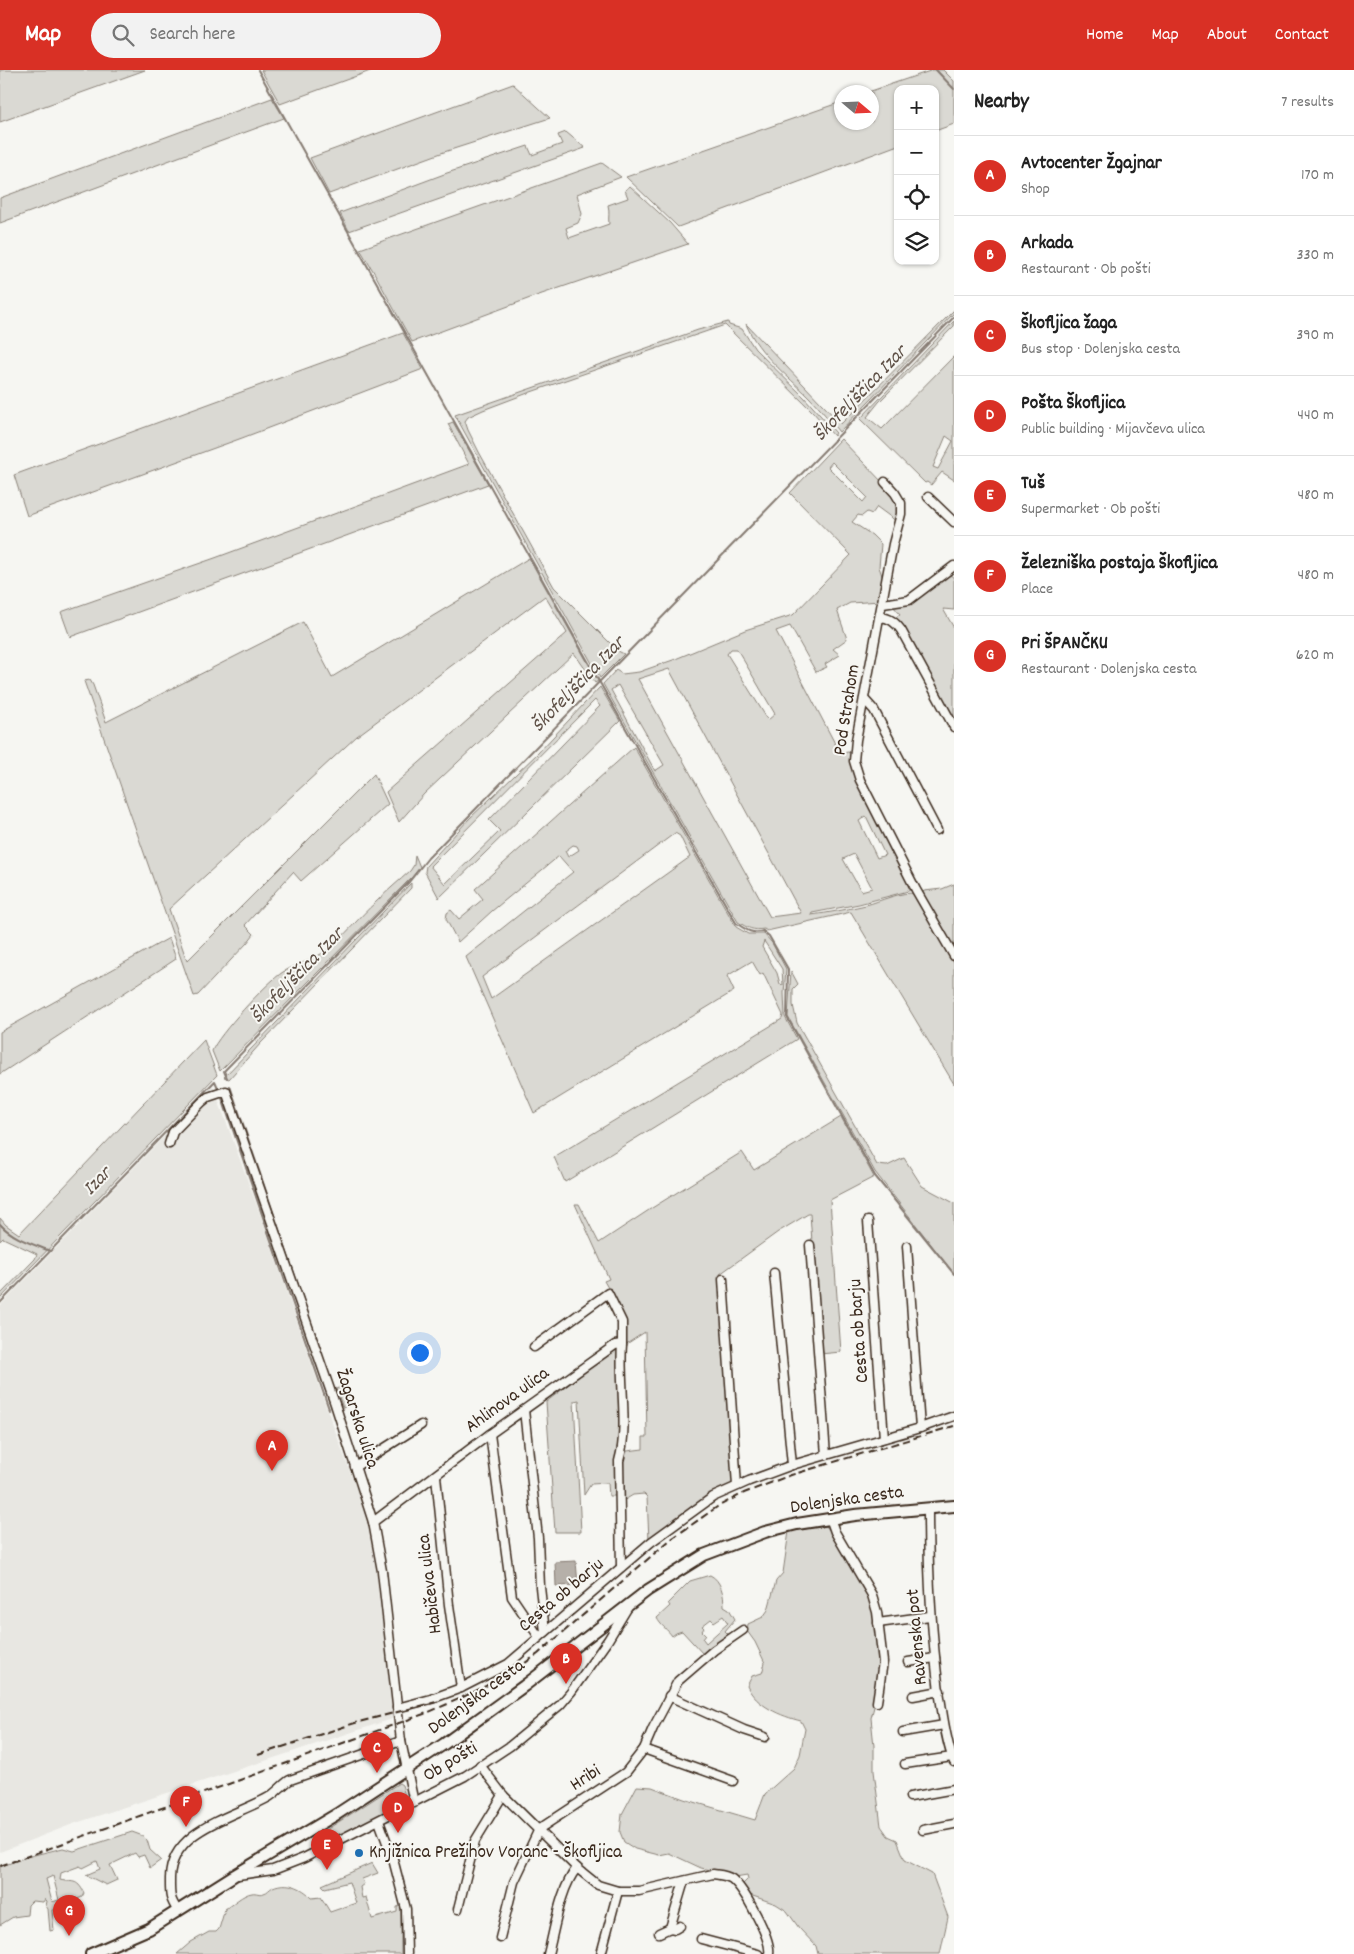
<!DOCTYPE html>
<html lang="en">
<head>
<meta charset="utf-8">
<style>
	body { margin:0; font-family:Dekko,sans-serif; background:#f2f2f2; color:#222 }
	.controls { position:absolute; right:15px; top:15px; display:grid; overflow:hidden; border-radius:10px; box-shadow:0 1px 4px #0004 }
	.controls button { width:45px; height:45px; display:grid; place-items:center; padding:0; border:0; border-bottom:1px solid #e0e0e0; background:#fff; color:#222; font:25px sans-serif }
	.compass { position:absolute; left:834px; top:15px; width:45px; height:45px; border-radius:50%; background:#fff; box-shadow:0 1px 4px #0004; rotate:109deg }
	.you { position:absolute; left:419px; top:1282px; width:18px; height:18px; margin:-12px; border:4px solid #fff; border-radius:50%; background:#1a73e8; box-shadow:0 0 0 8px #1a73e833 }
	.badge { display:grid; place-items:center; width:32px; height:32px; border-radius:50%; background:#d93025; color:#fff; font-size:16px; font-weight:700 }
	.pin { position:absolute; translate:-50% -41px; filter:drop-shadow(0 1px 2px #0008) }
	.pin::after { content:''; position:absolute; top:26px; width:18px; height:15px; background:inherit; clip-path:polygon(0 0,100% 0,50% 100%) }
	.list { margin:0; padding:0; list-style:none }
	h2 { display:flex; justify-content:space-between; align-items:center; height:65px; margin:0; padding:0 20px; font-size:21px }
	h2 small { font-size:16px; font-weight:400; color:#767676 }
	.list li { display:grid; grid-template-columns:32px 1fr auto; gap:15px; align-items:center; box-sizing:border-box; height:80px; padding:0 20px; border-top:1px solid #e0e0e0 }
	.list b { display:block; font-size:19px; white-space:nowrap }
	.list p { margin:0; font-size:16px; white-space:nowrap; color:#767676 }
	.list em { font-size:16px; font-style:normal; color:#767676 }
	.icon { flex:none; width:28px; height:28px; fill:none; stroke:currentColor; stroke-width:2; stroke-linecap:round; stroke-linejoin:round }
	.map { position:relative; flex:none; width:954px; height:1884px; overflow:hidden }
	header { display:flex; align-items:center; gap:30px; box-sizing:border-box; height:70px; padding:0 25px; background:#d93025; color:#fff }
	header strong { font-size:24px }
	nav { display:flex; gap:28px; margin-inline-start:auto; font-size:18px }
	.search { width:350px; height:45px; background:#f2f2f2; display:flex; align-items:center; gap:12px; box-sizing:border-box; padding:0 18px; border-radius:28px; color:#767676; font-size:19px }
	main { display:flex }
	aside { flex:1; background:#fff }
	.map>svg:first-child { display:block }
</style>
</head>
<body>
<header>
<strong>Map</strong>
<div class="search"><svg class="icon" aria-label="search" viewBox="0 0 24 24"><circle cx="10" cy="10" r="6"/><path d="M15 15l6 6"/></svg>Search here</div>
<nav><a>Home</a><a>Map</a><a>About</a><a>Contact</a></nav>
</header>
<main>
<div class="map">
<svg width="954" height="1884" viewBox="0 0 954 1884">
	<rect width="100%" height="100%" fill="#f6f6f2"/>
	<filter id="ink" filterUnits="userSpaceOnUse"><feTurbulence type="fractalNoise" baseFrequency=".02" numOctaves="2"/><feDisplacementMap in="SourceGraphic" scale="10" xChannelSelector="R" yChannelSelector="G"/><feConvolveMatrix kernelMatrix="1 2 1 2 8 2 1 2 1" color-interpolation-filters="sRGB"/></filter>
	<g filter="url(#ink)">
		<polygon fill="#e8e7e2" points="213,1016 263,1152 327,1339 370,1455 377,1488 395,1648 73,1754 0,1782 0,1236"/>
		<g fill="#dad9d3" stroke="#8a8278" fill-rule="evenodd">
			<polygon points="0,0 145,0 0,52"/>
			<polygon points="261,0 373,0 280,34"/>
			<polygon points="933,0 943,0 954,11 954,54 935,61 935,19 898,19 898,75 678,157 626,107 841,32 842,52 872,52 872,22 868,22"/>
			<polygon points="513,14 550,48 444,82 329,124 310,88"/>
			<polygon points="272,28 284,48 0,153 0,128"/>
			<polygon points="566,62 585,78 349,161 340,143 447,103 528,76 532,85 562,74 558,65"/>
			<path d="M602,93L621,107L577,124L582,144L578,153L566,158L569,168L609,154C608,147 610,142 608,135L628,128L625,120L630,116L670,153L688,174L533,227L412,272L375,204L360,179Z"/>
			<path d="M954,240V243L839,362C829,350 820,338 809,327C786,304 759,285 746,254L841,354Z"/>
			<path d="M954,251V256L879,332L867,347L882,359L954,286V410L942,402L931,415L927,412L925,413L860,349ZM946,366L953,371L938,399L933,397Z"/>
			<polygon points="728,252 729,255 742,259 755,279 804,327 836,363 834,366 813,342 725,255 528,323 483,340 468,347 465,351 468,360 479,382 554,517 618,581 624,584 600,608 455,345 698,260"/>
			<polygon points="403,263 423,299 242,368 27,446 14,405"/>
			<polygon points="453,352 488,414 70,567 61,542 215,488 469,394 448,354"/>
			<path d="M841,369L884,414L899,434L896,451L877,437L872,444L867,442L862,446L858,445L852,452L872,465L881,474L879,497L885,514L881,531L850,533L837,540L847,569L833,579L840,585L825,594L827,597L816,602L790,556L776,561L841,685L847,682L852,683L857,711L890,774L912,820L859,834L812,843L811,845C829,843 848,839 866,835C878,832 904,820 915,824L925,843L954,891V1014L851,842L767,861L764,859C753,861 748,858 738,852L603,614L616,600L622,604L639,602L673,590L745,560L793,545L851,485L790,423ZM832,392L867,427L863,432L828,397ZM731,579H737L775,644L768,650L727,584ZM669,599L801,843L770,847L638,609ZM618,615L664,695L655,701L611,620ZM866,746L885,785L877,788L859,751ZM854,784L872,818L861,821L843,789Z"/>
			<polygon points="529,488 598,611 595,613 574,583 424,724 399,752 386,722 567,563 545,526 357,666 169,839 187,891 374,704 388,734 301,811 293,802 245,855 254,864 247,873 198,925 194,926 84,611 90,610 93,615 106,652 303,552 332,607"/>
			<polygon points="949,504 954,508 954,540 943,539 954,558 954,652 913,576 896,547 900,544 893,536 912,533"/>
			<path d="M600,617L620,651L439,828L425,802L426,796L469,749L538,683ZM595,630L600,636L489,750L500,761L445,814L430,796Z"/>
			<path d="M634,677L736,857L748,864H764L772,873L786,899L784,923L785,947L797,969L565,1112L554,1087L782,949L783,945L763,903L760,905L752,891L727,906L734,921L534,1043L466,887L573,802L559,786L492,841L458,872L446,849L447,843L451,840L459,849L483,829L475,819ZM675,763L680,766L690,787L491,929L482,907ZM573,775L577,776L579,780L568,787L565,781ZM764,871L782,899L783,915L780,914L777,903L762,877Z"/>
			<path d="M415,785L420,797L412,807L220,1001L212,981C218,965 267,912 283,902C297,894 314,890 327,880C345,866 359,847 376,832C387,821 399,811 410,801L414,795Z"/>
			<polygon points="411,813 411,818 261,973 229,1009 224,1007"/>
			<polygon points="954,814 954,882 922,823 924,821 942,819"/>
			<polygon points="169,868 176,889 0,1004 0,962"/>
			<polygon points="791,901 798,914 793,919 793,935 797,953 877,1095 887,1096 904,1088 922,1116 954,1133 954,1204 875,1102 788,947"/>
			<polygon points="204,970 217,1005 0,1229 0,1225 35,1189 37,1184 3,1168 0,1171 0,1148 6,1155 19,1164"/>
			<polygon points="841,1047 874,1107 830,1130 841,1282 820,1284 810,1144 808,1144 778,1162 720,1204 734,1410 733,1414 649,1470 647,1427 644,1424 633,1425 623,1431 622,1390 627,1381 643,1379 643,1367 647,1367 645,1262 625,1275 615,1230 604,1211 609,1209 575,1134 579,1134 599,1173 652,1138 742,1082 754,1100"/>
			<polygon points="616,1278 619,1281 617,1287 620,1383 617,1426 609,1426 608,1413 591,1414 584,1425 579,1330 574,1331 581,1462 555,1462 546,1332"/>
			<polygon points="343,1316 351,1333 343,1338 336,1319"/>
			<path d="M826,1456L841,1475L872,1528L881,1595L879,1618L871,1648L874,1676V1701L881,1756L888,1766L897,1770L905,1790L932,1804L948,1847L940,1884H818L816,1876L799,1858L787,1841L776,1834L747,1824L743,1814L748,1809L747,1805L735,1807L730,1804L701,1798L669,1783L659,1785L635,1779L624,1772L620,1762L622,1744L637,1716L652,1717L684,1729L755,1750L765,1724L794,1698L800,1685L805,1659L801,1651C781,1646 756,1636 747,1616L752,1606L762,1603L765,1593L755,1572L747,1561L748,1554L763,1547L768,1540L776,1511L783,1503L789,1461Z"/>
			<path d="M710,1505C721,1510 724,1525 724,1536L729,1539L735,1549L725,1561L730,1566L703,1584L682,1561L676,1563L672,1566C668,1560 660,1555 657,1548L670,1536L668,1533L690,1511ZM723,1546L728,1553L706,1573L703,1569L706,1565L702,1561L704,1558L702,1556L711,1549L714,1552Z"/>
			<path d="M399,1713L402,1715C404,1722 406,1727 403,1734L332,1770L326,1760Z"/>
			<path d="M132,1762L143,1766L147,1770L150,1780L161,1790L150,1798L144,1785L138,1787L135,1783L110,1795L117,1810L106,1815L86,1805L100,1799L97,1791L83,1798L80,1796L61,1803L60,1810C72,1813 77,1808 84,1823L82,1827L67,1834L66,1838L52,1840L54,1860L50,1861L48,1839L46,1836L47,1831L45,1829L43,1832L32,1831L28,1835L27,1845L13,1847L0,1855V1797L26,1787L63,1778L74,1781ZM53,1806L59,1830L52,1832L46,1809Z"/>
			<path d="M372,1793L378,1803L362,1809L364,1814L360,1817L362,1828L366,1827L372,1849L397,1842V1837L401,1836V1884H177L191,1872L209,1862H216L219,1859L225,1839C232,1835 243,1824 252,1823C256,1822 260,1825 264,1823C268,1822 269,1819 273,1817C287,1811 302,1817 312,1828L321,1827L330,1842L356,1833L349,1812L325,1818L322,1815Z"/>
		</g>
		<polygon fill="#b6b0a9" stroke="#857a71" points="576,1491 578,1515 556,1516 555,1492"/>
		<g fill="none" stroke-linecap="round" stroke-linejoin="round">
			<g stroke="#857a71" stroke-width="2">
				<path d="M258,0L604,620L736,853C745,859 752,865 763,861L769,866L788,899L787,947L875,1106L954,1204"/>
				<polyline points="936,0 954,19"/>
				<polyline points="227,1008 224,1001 409,812 428,788 468,747 954,247"/>
				<polyline points="230,1016 335,1323"/>
				<polyline points="222,1028 329,1339"/>
				<path d="M0,1154C12,1168 33,1174 50,1181"/>
				<polyline points="0,1233 215,1011 219,1020"/>
				<polyline points="338,1333 346,1354"/>
			</g>
			<g stroke="#3b2a1e" stroke-width="11">
				<g id="minor">
					<polyline points="885,412 895,423 901,433 901,444 893,474 856,670 854,691 860,710 916,820 954,886"/>
					<polyline points="928,427 954,452"/>
					<polyline points="883,534 909,530 954,496"/>
					<path d="M880,547C890,548 895,552 901,560L954,657"/>
					<polyline points="864,629 874,640 937,760"/>
					<polyline points="169,1074 173,1062 202,1032 208,1027 226,1021 335,1334 373,1452 382,1501 401,1671 414,1733"/>
					<polyline points="868,1151 884,1368"/>
					<polyline points="810,1175 826,1385"/>
					<polyline points="907,1176 920,1358"/>
					<polyline points="774,1203 792,1395"/>
					<polyline points="723,1209 737,1416"/>
					<polyline points="524,1340 538,1468 540,1517 545,1562"/>
					<polyline points="490,1364 512,1527 539,1567"/>
					<polyline points="355,1397 421,1355"/>
					<polyline points="436,1406 449,1535 461,1618"/>
					<path d="M928,1438C928,1500 931,1560 939,1621C943,1644 945,1669 954,1692"/>
					<polyline points="830,1448 835,1462 872,1525 877,1542 883,1592 877,1632"/>
					<polyline points="373,1452 490,1364 615,1275 622,1274 622,1252 608,1223 534,1277"/>
					<path d="M621,1497L619,1391C629,1356 619,1311 622,1274"/>
					<polyline points="878,1553 930,1546"/>
					<polyline points="908,1592 935,1588"/>
					<polyline points="669,1626 744,1660 765,1667"/>
					<polyline points="913,1626 940,1621"/>
					<polyline points="397,1638 431,1629 461,1618 508,1594 651,1472 713,1427 749,1411 792,1395 920,1358 954,1346"/>
					<polyline points="903,1662 944,1655"/>
					<polyline points="644,1679 733,1711"/>
					<polyline points="905,1694 952,1687"/>
					<path d="M480,1695L503,1725L577,1798L598,1815L618,1821H639L713,1804C720,1805 726,1805 732,1809C744,1819 772,1869 769,1884"/>
					<polyline points="910,1727 954,1719"/>
					<polyline points="379,1751 393,1789 406,1839 407,1884"/>
					<polyline points="923,1760 954,1754"/>
					<polyline points="238,1805 273,1800 304,1788 465,1706 510,1676 560,1635 571,1622 608,1570 628,1537"/>
					<polyline points="458,1839 475,1771 503,1725"/>
					<path d="M178,1841C169,1828 170,1824 170,1808C171,1759 234,1747 269,1727C276,1723 282,1715 290,1710L401,1671"/>
					<polyline points="680,1856 675,1859 670,1858 684,1811"/>
					<polyline points="659,1863 670,1858"/>
					<polyline points="500,1868 514,1812 539,1759 626,1702 644,1679 653,1658 678,1611 714,1580 743,1560"/>
					<polyline points="701,1869 758,1884"/>
					<path d="M548,1884C555,1858 560,1818 577,1798"/>
					<polyline points="601,1884 618,1821"/>
				</g>
			</g>
			<g stroke="#3b2a1e" stroke-width="14">
				<polyline id="major" points="91,1884 149,1859 233,1806 337,1744 444,1674 524,1616 648,1520 704,1485 765,1462 797,1454 855,1445 954,1436"/>
			</g>
			<use href="#minor" stroke="#f6f6f2" stroke-width="8"/>
			<use href="#major" stroke="#f6f6f2" stroke-width="10"/>
			<g stroke="#3b2a1e" stroke-width="2" stroke-dasharray="8 4" stroke-linecap="butt">
				<polyline points="258,1685 355,1653 440,1631"/>
				<path d="M0,1796L424,1644C465,1627 502,1610 538,1584L670,1470L717,1437L744,1423L791,1405L954,1356"/>
			</g>
		</g>
	</g>
	<circle fill="#1f6fb2" stroke="#f6f6f2" stroke-width="2" cx="359" cy="1783" r="5"/>
	<g text-anchor="middle" dominant-baseline="central" stroke-width="4" stroke-linejoin="round" paint-order="stroke">
		<g font-size="19" fill="#3b2a1e" stroke="#f6f6f2">
			<text transform="translate(848 640) rotate(-81)">Pod Strahom</text>
			<text transform="translate(860 1261) rotate(-94)">Cesta ob barju</text>
			<text transform="translate(508 1331) rotate(-36)">Ahlinova ulica</text>
			<text transform="translate(356 1349) rotate(72)">Žagarska ulica</text>
			<text transform="translate(847 1431) rotate(-8)">Dolenjska cesta</text>
			<text transform="translate(431 1514) rotate(-97)">Habičeva ulica</text>
			<text transform="translate(562 1526) rotate(-40)">Cesta ob barju</text>
			<text transform="translate(918 1567) rotate(-95)">Ravenska pot</text>
			<text transform="translate(477 1628) rotate(-36)">Dolenjska cesta</text>
			<text transform="translate(451 1693) rotate(-31)">Ob pošti</text>
			<text transform="translate(586 1709) rotate(-33)">Hribi</text>
		</g>
		<g font-size="19" fill="#3b2a1e" stroke="#f6f6f2" text-anchor="start">
			<text x="369" y="1783">Knjižnica Prežihov Voranc - Škofljica</text>
		</g>
		<g font-size="20" font-style="italic" fill="#605248" stroke="#f6f6f2">
			<text transform="translate(861 324) rotate(-46)">Škofeljščica Izar</text>
			<text transform="translate(579 615) rotate(-46)">Škofeljščica Izar</text>
			<text transform="translate(298 906) rotate(-46)">Škofeljščica Izar</text>
			<text transform="translate(98 1112) rotate(-46)">Izar</text>
		</g>
	</g>
</svg>
<div class="controls">
<button>+</button>
<button>−</button>
<button><svg class="icon" aria-label="locate" viewBox="0 0 24 24"><circle cx="12" cy="12" r="6"/><path d="M12 2v4M12 18v4M2 12h4M18 12h4"/></svg></button>
<button><svg class="icon" aria-label="layers" viewBox="0 0 24 24"><path d="M12 4l9 5-9 5-9-5zM3 14l9 5 9-5"/></svg></button>
</div>
<svg class="compass" viewBox="-18 -18 36 36"><path d="M0-13l5 13h-10z" fill="#e53935"/><path d="M0 13l5-13h-10z" fill="#767676"/></svg>
<div class="you"></div>
<div class="pin badge" style="left:272px;top:1401px">A</div>
<div class="pin badge" style="left:566px;top:1614px">B</div>
<div class="pin badge" style="left:377px;top:1703px">C</div>
<div class="pin badge" style="left:398px;top:1763px">D</div>
<div class="pin badge" style="left:327px;top:1800px">E</div>
<div class="pin badge" style="left:186px;top:1757px">F</div>
<div class="pin badge" style="left:69px;top:1866px">G</div>
</div>
<aside>
<h2>Nearby<small>7 results</small></h2>
<ul class="list">
<li><span class="badge">A</span><div><b>Avtocenter Žgajnar</b><p>Shop</p></div><em>170 m</em></li>
<li><span class="badge">B</span><div><b>Arkada</b><p>Restaurant · Ob pošti</p></div><em>330 m</em></li>
<li><span class="badge">C</span><div><b>Škofljica žaga</b><p>Bus stop · Dolenjska cesta</p></div><em>390 m</em></li>
<li><span class="badge">D</span><div><b>Pošta Škofljica</b><p>Public building · Mijavčeva ulica</p></div><em>440 m</em></li>
<li><span class="badge">E</span><div><b>Tuš</b><p>Supermarket · Ob pošti</p></div><em>480 m</em></li>
<li><span class="badge">F</span><div><b>Železniška postaja Škofljica</b><p>Place</p></div><em>480 m</em></li>
<li><span class="badge">G</span><div><b>Pri ŠPANČKU</b><p>Restaurant · Dolenjska cesta</p></div><em>620 m</em></li>
</ul>
</aside>
</main>
</body>
</html>
